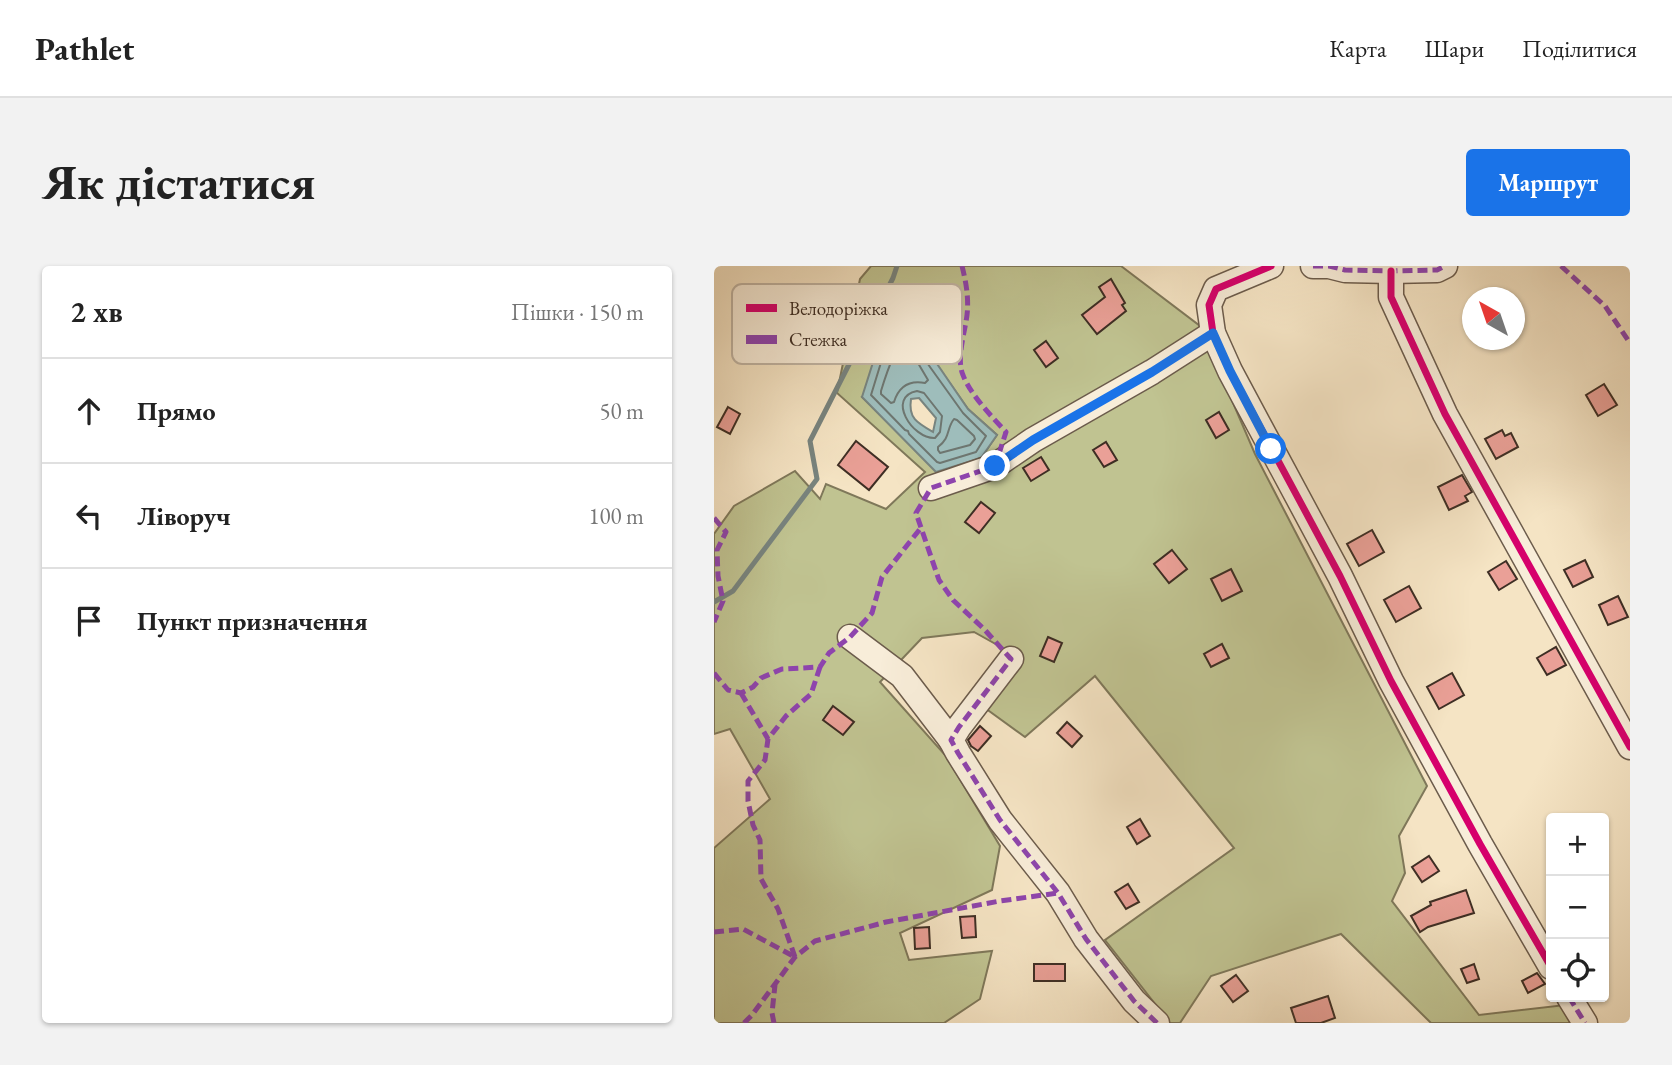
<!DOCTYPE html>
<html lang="uk">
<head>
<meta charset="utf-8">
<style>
	body { margin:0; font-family:"EB Garamond",serif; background:#f2f2f2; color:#222 }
	.controls { position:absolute; right:21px; bottom:21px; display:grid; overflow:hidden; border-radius:7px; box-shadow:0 2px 5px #0004 }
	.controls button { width:63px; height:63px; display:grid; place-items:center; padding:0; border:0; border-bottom:2px solid #e0e0e0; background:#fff; color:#222; font:35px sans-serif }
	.compass { position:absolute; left:748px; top:21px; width:63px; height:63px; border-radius:50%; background:#fff; box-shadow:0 2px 5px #0004; rotate:320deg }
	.stop { position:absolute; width:21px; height:21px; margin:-16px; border:5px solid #1a73e8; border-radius:50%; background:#fff }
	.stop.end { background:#1a73e8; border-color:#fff; box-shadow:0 2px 7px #0008 }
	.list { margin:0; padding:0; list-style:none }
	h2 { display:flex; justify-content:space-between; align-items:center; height:91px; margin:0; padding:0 28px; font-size:30px }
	h2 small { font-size:23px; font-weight:400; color:#767676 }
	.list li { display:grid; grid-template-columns:46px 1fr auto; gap:21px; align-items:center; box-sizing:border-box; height:105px; padding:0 28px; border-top:2px solid #e0e0e0 }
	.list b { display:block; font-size:26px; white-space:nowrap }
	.list em { font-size:23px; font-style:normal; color:#767676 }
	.icon { flex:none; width:38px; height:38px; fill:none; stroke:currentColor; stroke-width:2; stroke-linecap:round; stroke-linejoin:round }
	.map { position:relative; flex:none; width:916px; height:757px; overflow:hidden; border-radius:7px }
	header { display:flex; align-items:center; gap:42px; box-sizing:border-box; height:98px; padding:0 35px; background:#fff; border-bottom:2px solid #e0e0e0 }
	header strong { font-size:33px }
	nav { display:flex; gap:38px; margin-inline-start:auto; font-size:24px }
	.intro { display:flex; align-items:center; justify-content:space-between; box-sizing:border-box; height:168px; padding:0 42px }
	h1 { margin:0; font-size:49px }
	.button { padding:18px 32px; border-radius:7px; background:#1a73e8; color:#fff; font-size:24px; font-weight:700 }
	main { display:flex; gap:42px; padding:0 42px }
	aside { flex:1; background:#fff; border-radius:7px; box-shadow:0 2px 5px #0004 }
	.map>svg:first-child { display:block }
</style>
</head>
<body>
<header>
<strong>Pathlet</strong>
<nav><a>Карта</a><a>Шари</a><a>Поділитися</a></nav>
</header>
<div class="intro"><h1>Як дістатися</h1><a class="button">Маршрут</a></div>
<main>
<aside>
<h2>2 хв<small>Пішки · 150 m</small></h2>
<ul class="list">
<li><svg class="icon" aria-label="ahead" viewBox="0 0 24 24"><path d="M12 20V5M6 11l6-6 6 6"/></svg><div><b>Прямо</b></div><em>50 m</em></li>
<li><svg class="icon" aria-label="left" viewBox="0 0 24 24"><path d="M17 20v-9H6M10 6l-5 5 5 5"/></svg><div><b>Ліворуч</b></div><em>100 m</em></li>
<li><svg class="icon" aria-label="arrive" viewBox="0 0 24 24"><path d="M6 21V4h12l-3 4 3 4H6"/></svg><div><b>Пункт призначення</b></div></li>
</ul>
</aside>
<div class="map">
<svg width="916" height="757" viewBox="0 0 916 757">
	<rect width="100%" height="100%" fill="#f5e4c4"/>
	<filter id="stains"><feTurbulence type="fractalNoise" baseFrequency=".00286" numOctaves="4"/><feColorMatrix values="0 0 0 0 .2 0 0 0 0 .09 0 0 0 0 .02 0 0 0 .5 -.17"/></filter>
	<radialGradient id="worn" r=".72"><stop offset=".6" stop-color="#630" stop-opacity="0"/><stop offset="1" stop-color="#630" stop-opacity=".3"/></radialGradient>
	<path fill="#c0c391" stroke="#7f785a" stroke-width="2" fill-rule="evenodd" d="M157,0H407L486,60L541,188L713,520L685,570L691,607L678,635L765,749L851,739L857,757H717L627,668L497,710L466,757H456L391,674L520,582L381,410L311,471L271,442L303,390L260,366L208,372L166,416L232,490L286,580L278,624L186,667L195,694L278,685L266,733L230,757H0V582L56,533L16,463L0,468V268L20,240L81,205L106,233L112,218L172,243L211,206L123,127L146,13ZM216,89L254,143L283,169L267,192L222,205L148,131Z"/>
	<path fill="#9ebdbb" stroke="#78847f" stroke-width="2" fill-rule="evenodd" d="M204,41L224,58L217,89L254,143L283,169L267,192L222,206L148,131L162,87L180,61ZM205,132L222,152L219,166C203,157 194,152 197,133Z"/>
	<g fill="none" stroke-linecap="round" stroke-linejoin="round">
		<g stroke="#6e7670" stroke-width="2">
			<polygon points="202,52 206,52 216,61 210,87 211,94 249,147 272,170 262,186 226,197 223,196 195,168 194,165 191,164 157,129 169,90 185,66"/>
			<path d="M200,65H204L205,68L201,92L214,114L211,117C195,114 185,120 180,136L177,137L167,128V125C174,102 181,80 200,65Z"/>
			<path d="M203,125L210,127L228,150L226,166L221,172C198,173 172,131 203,125Z"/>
			<path d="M240,153L243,154L260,170L261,173L256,179L226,187L224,184V181C237,171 232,163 240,153Z"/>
		</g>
		<polyline stroke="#78847f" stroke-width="5" points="0,336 19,325 103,213 96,175 179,12 183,0"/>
	</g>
	<g fill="#eaa097" stroke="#3e2e24" stroke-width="2">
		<polygon points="397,13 411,37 408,39 412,45 383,68 368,49 391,31 385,21"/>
		<polygon points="332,75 344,92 332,101 320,84"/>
		<polygon points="890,118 903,139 884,150 872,129"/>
		<polygon points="14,141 26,148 16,168 3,161"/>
		<polygon points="505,146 515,164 502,172 492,154"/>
		<polygon points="788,164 791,170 797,167 804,181 782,193 771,173"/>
		<polygon points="142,175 174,201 155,224 124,199"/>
		<polygon points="392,176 403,194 390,201 379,184"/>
		<polygon points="327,191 335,204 317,215 309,202"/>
		<polygon points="748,209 758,226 751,230 754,235 735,244 724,221"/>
		<polygon points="267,236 281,247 265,267 251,256"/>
		<polygon points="658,264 670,286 645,300 633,278"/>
		<polygon points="458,284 473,303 455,317 440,298"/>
		<polygon points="871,294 879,311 859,321 850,304"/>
		<polygon points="792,295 803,313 785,324 774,306"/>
		<polygon points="517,303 528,325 508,335 497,313"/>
		<polygon points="695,320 707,342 682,356 670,334"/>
		<polygon points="904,330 914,351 894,359 885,339"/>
		<polygon points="334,371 348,377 340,396 326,390"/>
		<polygon points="508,378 515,392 497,401 490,388"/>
		<polygon points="842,381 852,399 833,409 823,392"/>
		<polygon points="738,407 750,429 725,443 713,421"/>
		<polygon points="119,440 140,456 129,469 109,454"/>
		<polygon points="353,456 368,470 358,481 343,467"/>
		<polygon points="266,460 277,470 264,485 257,480 254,474"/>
		<polygon points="426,553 436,570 423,578 413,561"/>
		<polygon points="715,590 725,605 708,616 698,601"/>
		<polygon points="414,618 425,636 412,643 401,626"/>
		<polygon points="752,624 760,647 714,661 706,666 697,650 717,639 716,636"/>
		<polygon points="261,650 262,671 248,672 246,651"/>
		<polygon points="215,661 216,682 201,683 200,662"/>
		<rect x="320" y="698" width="31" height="17"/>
		<polygon points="760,698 765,713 753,717 747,703"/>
		<polygon points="823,707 831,718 814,727 808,715"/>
		<polygon points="522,709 534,725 519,736 507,720"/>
		<polygon points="614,730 621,752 607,757 582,757 577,742"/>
	</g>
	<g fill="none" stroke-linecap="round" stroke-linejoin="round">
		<g stroke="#6c5c4c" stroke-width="27">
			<g id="minor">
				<polyline points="557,0 502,23 495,39 499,67 516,105 626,310 677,415 766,578 837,701"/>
				<polyline points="599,0 615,0 631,4 677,5 723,4 731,0"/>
				<polyline points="677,5 677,31 731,148 916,481"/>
				<polyline points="217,222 281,200 319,174 438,106 499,67"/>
				<polyline points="136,371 188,410 237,474"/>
				<polyline points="297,393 245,461 237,474 244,487 286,554 344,627 372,673 420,735 443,757"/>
				<polyline points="855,731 871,757"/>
			</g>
		</g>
		<use href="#minor" stroke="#f8edd9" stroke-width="24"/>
		<g stroke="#8e44ad" stroke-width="5" stroke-dasharray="10 5" stroke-linecap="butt">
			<path d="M248,0C252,16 255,32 253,49C251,66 242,93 249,109C256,128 278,151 292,166L281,200"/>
			<polyline points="599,0 615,0 631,4 677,5 723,4 731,0"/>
			<polyline points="847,0 891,40 916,77"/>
			<polyline points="0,252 12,266 3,284 4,310 9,335 0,356"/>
			<polyline points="0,407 14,424 27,427 39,421 47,412 68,403 106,401 115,387 136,371 158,347 168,311 206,263"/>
			<polyline points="27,427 54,473"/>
			<polyline points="0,666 29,663 81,691"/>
			<polyline points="81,691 64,643 47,613 46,574 39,559 34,535 34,515 51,494 54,473 72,450 97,428 106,401"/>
			<polyline points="855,731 871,757"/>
			<polyline points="30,757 38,749 81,691 101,675 172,656 286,635 344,627"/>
			<polyline points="60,757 58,747 61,719"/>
			<polyline points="443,757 420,735 372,673 344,627 286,554 244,487 237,474 245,461 297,393 270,363 239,334 225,314 202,247 217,222 281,200 319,174 438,106 499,67"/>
		</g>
		<g stroke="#f8edd9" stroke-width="11">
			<g id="cycleway">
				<polyline points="557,0 502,23 495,39 499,67 516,105 626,310 677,415 766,578 837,701"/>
				<polyline points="677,5 677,31 731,148 916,481"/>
			</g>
		</g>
		<use href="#cycleway" stroke="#d6006c" stroke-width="7"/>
	</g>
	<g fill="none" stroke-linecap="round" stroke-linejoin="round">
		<polyline stroke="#1a73e8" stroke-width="9" points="281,200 319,174 438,106 499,67 516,105 557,183"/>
	</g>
	<rect x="18" y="18" width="230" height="80" rx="10" fill="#f8edd9" stroke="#c0b4a3" stroke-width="2"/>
	<rect x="32" y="38" width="31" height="8" fill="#d6006c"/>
	<rect x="32" y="69" width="31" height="9" fill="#8e44ad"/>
	<g font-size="19" fill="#3e2e24">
		<text x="75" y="49">Велодоріжка</text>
		<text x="75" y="80">Стежка</text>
	</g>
	<rect width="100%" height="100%" filter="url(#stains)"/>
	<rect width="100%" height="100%" fill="url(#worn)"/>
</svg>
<div class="controls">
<button>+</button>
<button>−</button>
<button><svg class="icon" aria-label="locate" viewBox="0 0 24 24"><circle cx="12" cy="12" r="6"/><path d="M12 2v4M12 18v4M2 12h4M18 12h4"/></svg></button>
</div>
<svg class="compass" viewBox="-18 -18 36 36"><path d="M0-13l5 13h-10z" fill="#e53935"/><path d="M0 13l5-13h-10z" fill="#767676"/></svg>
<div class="stop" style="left:557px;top:183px"></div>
<div class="stop end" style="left:281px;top:200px"></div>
</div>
</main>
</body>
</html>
